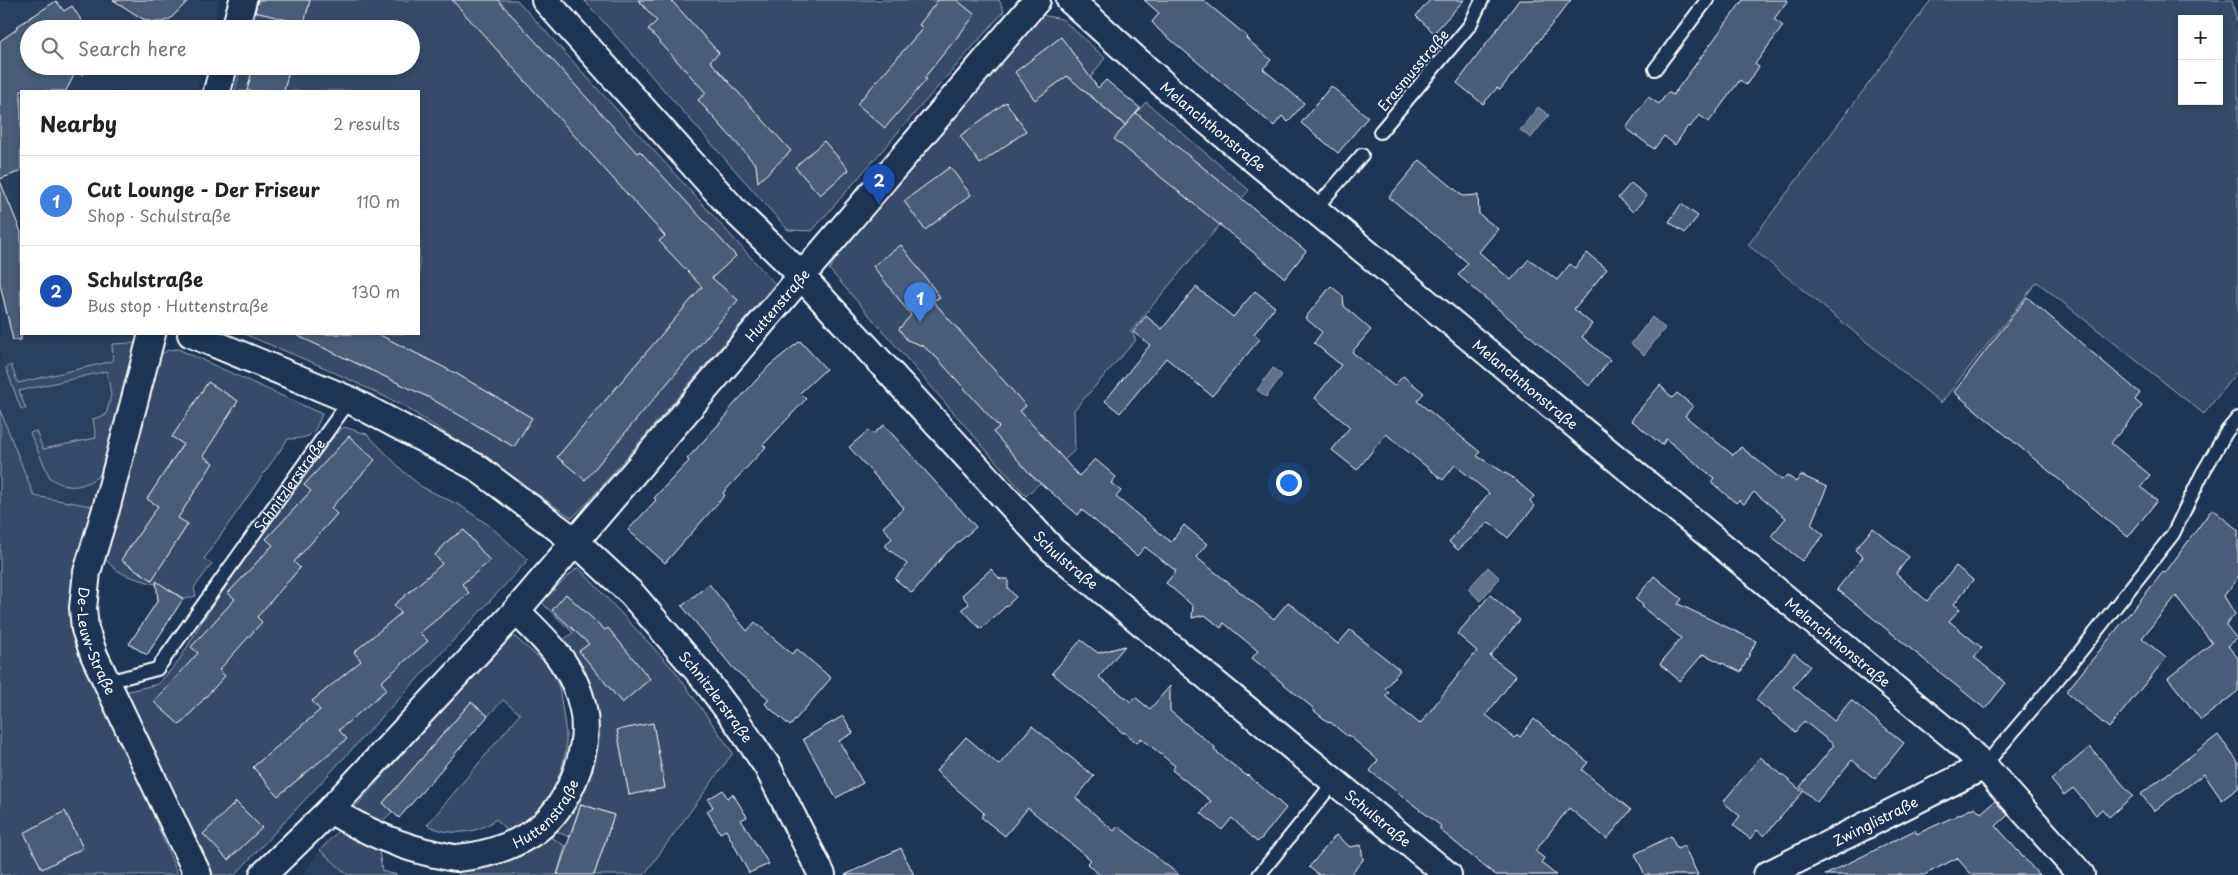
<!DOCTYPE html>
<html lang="en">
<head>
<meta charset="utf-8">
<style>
	body { margin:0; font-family:"Playpen Sans",sans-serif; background:#f2f2f2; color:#222 }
	.controls { position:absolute; right:15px; top:15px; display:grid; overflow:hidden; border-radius:0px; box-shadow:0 2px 8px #0003 }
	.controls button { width:45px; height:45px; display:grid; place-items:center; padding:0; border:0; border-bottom:1px solid #e0e0e0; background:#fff; color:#222; font:25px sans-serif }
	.you { position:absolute; left:1288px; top:482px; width:18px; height:18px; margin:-12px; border:4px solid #fff; border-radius:50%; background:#1a73e8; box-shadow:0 0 0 8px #1a73e833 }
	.badge { display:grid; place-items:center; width:32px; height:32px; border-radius:50%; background:#1a73e8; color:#fff; font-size:16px; font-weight:700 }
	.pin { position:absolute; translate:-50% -41px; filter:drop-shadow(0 1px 2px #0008) }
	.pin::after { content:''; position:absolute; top:26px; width:18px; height:15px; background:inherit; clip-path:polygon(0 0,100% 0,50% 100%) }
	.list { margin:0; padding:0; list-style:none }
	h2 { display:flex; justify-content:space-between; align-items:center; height:65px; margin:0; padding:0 20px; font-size:21px }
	h2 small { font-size:16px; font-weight:400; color:#767676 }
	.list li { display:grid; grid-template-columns:32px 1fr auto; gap:15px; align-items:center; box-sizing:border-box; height:90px; padding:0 20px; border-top:1px solid #e0e0e0 }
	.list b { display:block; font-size:19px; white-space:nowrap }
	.list p { margin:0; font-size:16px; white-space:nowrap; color:#767676 }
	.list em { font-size:16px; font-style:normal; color:#767676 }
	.icon { flex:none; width:28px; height:28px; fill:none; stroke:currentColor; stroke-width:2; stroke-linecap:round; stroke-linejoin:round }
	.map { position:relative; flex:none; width:2238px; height:875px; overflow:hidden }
	.search { position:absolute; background:#fff; box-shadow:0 2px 8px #0003; left:20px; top:20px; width:400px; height:55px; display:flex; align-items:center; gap:12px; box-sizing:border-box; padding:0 18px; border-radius:28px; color:#767676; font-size:19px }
	.panel { position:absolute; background:#fff; box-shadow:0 2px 8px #0003; left:20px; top:90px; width:400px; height:245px; border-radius:0px }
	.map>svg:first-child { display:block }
</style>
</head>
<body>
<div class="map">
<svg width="2238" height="875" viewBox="0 0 2238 875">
	<rect width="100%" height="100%" fill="#1d3557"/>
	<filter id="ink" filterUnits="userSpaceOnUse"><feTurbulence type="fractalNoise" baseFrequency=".02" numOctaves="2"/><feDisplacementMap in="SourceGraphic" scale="10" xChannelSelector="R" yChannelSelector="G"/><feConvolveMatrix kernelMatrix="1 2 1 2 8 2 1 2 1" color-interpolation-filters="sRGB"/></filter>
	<g filter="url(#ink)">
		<g fill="#2a4161">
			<polygon points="3,0 219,0 212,29 29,29 29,66 203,66 197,91 21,91 21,334 137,334 92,506 34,496 0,410 0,2"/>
			<polygon points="320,850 349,875 303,875"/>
		</g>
		<g fill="#364b69" stroke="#9aa5b4" fill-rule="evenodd">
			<polygon points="259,0 517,0 775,284 588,502 572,518 483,457 402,405 323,367 244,334 419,334 419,91 235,91 241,66 411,66 411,29 251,29"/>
			<polygon points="584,0 999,0 1004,11 812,231 788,230"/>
			<path d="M1931,0H2232L2238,27V370L2204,414L2037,282L1941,403L1748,245ZM2182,19H2219V101H2182Z"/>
			<polygon points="1036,14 1062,19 1105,58 1082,89 1125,126 1146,102 1249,190 1131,331 1136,340 1074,410 1075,450 1026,496 829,269 851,239"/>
			<path d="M136,343L100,475C82,488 69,491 50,478L30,433L36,431L43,449L96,438L93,419L106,415L111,395L107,371L19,391L26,409H21L6,368L11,365L18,383L113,361L112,344Z"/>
			<path d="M178,349L322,414C313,436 312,438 288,439L204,559L212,564L194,588L196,596L185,599C178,595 171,590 164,587C140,578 112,578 102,551L159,356L168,350Z"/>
			<polygon points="0,410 34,496 92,506 73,581 86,668 145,795 178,875 0,875"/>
			<polygon points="344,427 367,434 404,472 422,487 461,506 490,526 528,560 235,875 212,875 116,694 158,684 178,662 203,620 277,512 325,446"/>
			<polygon points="578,567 675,671 733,753 644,875 594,875 614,815 581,804 569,837 547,827 585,771 560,642 573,633 541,602"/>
			<path d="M510,633L550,667L559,687L566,733V750L562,767L554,789L542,812L509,833L496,819C477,835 448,836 427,825L520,714L503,700L488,716L471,702L383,803L392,812L374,829L351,812Z"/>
			<polygon points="339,830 378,844 382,871 397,875 348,875 320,850"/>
			<polygon points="543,832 565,846 557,875 459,875 454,866"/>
		</g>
		<g fill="#617289" stroke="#a0aab8">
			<polygon points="1538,107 1549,115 1531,138 1520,130"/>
			<polygon points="1652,317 1665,328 1644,355 1631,344"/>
			<polygon points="1273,368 1282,375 1266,397 1257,390"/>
			<polygon points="1488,567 1500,578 1480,601 1468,589"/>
		</g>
		<g fill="#4a5d79" stroke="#fff">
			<polygon points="113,0 189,0 170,19 162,22 152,22 143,19"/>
			<polygon points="258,0 310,0 304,24 255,12"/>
			<polygon points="452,0 498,0 637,153 640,151 649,161 736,256 712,278 738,300 585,480 557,457 702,287 659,241 665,236"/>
			<polygon points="638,0 671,0 719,53 710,61 791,151 758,182 756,165 698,100 706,93 648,29 657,21"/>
			<polygon points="938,0 957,0 975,15 924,78 927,79 885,128 857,104 923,28 919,25"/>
			<polygon points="1144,0 1203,0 1247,36 1246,38 1271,60 1263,69 1304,103 1288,122 1282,116 1274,126 1159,30 1152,22 1159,13"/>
			<polygon points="1430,0 1464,0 1434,33 1416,16"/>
			<polygon points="1519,0 1571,0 1500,90 1497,88 1483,104 1457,83"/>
			<polygon points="1743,0 1788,0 1774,19 1783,26 1755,64 1759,67 1746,85 1740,80 1709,122 1699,115 1690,127 1688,126 1675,145 1664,136 1654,149 1626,128 1648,97 1659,104 1668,92 1673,95"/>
			<polygon points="56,1 64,11 72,6 87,29 29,29 29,66 87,66 83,75 76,71 66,91 21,91 21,171 0,179 0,41 17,29 16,27"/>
			<polygon points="1061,37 1098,88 1106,80 1140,108 1126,126 1067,76 1035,100 1015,72"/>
			<polygon points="253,66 290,66 284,91 247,91"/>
			<polygon points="1331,86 1368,117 1338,153 1301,123"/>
			<polygon points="1006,102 1026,131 980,164 960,136"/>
			<polygon points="1136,113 1306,251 1285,278 1114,139"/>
			<polygon points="824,141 849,170 820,195 795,167"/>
			<polygon points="1420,160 1463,196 1478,195 1479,214 1498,229 1479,252 1511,280 1529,259 1557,280 1570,264 1575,268 1587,253 1607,269 1574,309 1592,324 1582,337 1610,360 1589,386 1458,275 1468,263 1389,197"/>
			<polygon points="950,167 971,195 925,230 904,201"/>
			<polygon points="0,181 21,232 21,340 13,340 0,284"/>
			<polygon points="1631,183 1647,196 1633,212 1618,198"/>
			<polygon points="1681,204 1698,216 1685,233 1669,222"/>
			<polygon points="901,245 940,297 933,301 1026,406 1020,411 1079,476 1095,459 1116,477 1111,483 1121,491 1116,497 1171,542 1184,525 1207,544 1196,557 1274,619 1288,602 1338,644 1350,630 1400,670 1385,689 1389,693 1385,696 1420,724 1477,651 1457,634 1490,595 1520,620 1490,656 1516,676 1486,715 1515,738 1518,735 1520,737 1534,719 1588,762 1582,770 1631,810 1607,839 1569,808 1535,851 1544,858 1541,863 1556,875 1496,875 1485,867 1439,829 1441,826 1370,771 1378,760 1348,735 1347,736 1330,722 1329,723 1312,709 1313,708 1252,658 1258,651 1224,623 1221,628 1205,615 1192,618 1193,606 1166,583 1176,571 1145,547 1137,556 1082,510 1078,515 1032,476 993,432 999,427 937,358 923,346 907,340 899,329 911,315 873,266"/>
			<polygon points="1331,286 1343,296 1344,306 1371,330 1352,352 1394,386 1403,376 1424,393 1417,401 1480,452 1477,456 1512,477 1534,496 1530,501 1535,506 1508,538 1489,522 1458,550 1449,542 1489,493 1455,465 1443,480 1386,434 1357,470 1332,450 1350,427 1315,398 1341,365 1314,343 1322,332 1305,318"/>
			<polygon points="1196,287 1233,317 1255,291 1275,307 1254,334 1260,339 1212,396 1166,358 1120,413 1105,401 1150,345 1133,332 1146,316 1162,329"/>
			<polygon points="2027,297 2140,393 2135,400 2142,406 2111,443 2150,475 2141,487 2157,501 2128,537 1954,392"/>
			<polygon points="294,334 378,334 457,374 532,418 514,447 430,398"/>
			<polygon points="800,341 826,369 800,393 806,399 763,445 766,447 723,493 725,495 665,563 628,530 656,500 654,498 689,461 687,459 729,413 728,411 770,365"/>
			<polygon points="208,382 238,401 203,456 213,463 178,518 188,524 152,580 121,560 158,506 147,499 183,444 172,437"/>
			<polygon points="1660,385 1672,398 1677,393 1693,406 1685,416 1733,455 1741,447 1782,480 1787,475 1796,482 1801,475 1827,487 1811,524 1824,535 1802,561 1771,536 1786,518 1754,492 1744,504 1739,500 1736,503 1711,482 1714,478 1666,439 1662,445 1631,420"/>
			<polygon points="884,425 976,527 945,554 912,593 895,579 907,564 885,546 892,538 883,527 904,508 849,447 869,430 873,434"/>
			<polygon points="349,436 375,460 331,508 337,514 294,562 300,568 257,617 262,622 219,670 225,676 180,725 154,702 198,653 191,647 235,599 228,593 273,545 266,539 311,491 304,485"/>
			<polygon points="2212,509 2238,530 2238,577 2224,596 2235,614 2226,625 2237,639 2228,646 2238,658 2238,691 2201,720 2168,678 2212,643 2176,596 2142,638 2166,658 2109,728 2066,692 2163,572 2165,573"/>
			<polygon points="1873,528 1909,557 1896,574 1927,601 1956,566 1973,580 1954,604 1960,609 1949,621 1982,648 1974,657 2006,683 1985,709 1837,589 1863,557 1855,550"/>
			<polygon points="464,530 490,561 462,584 469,593 420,633 428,641 381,682 387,689 339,730 347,739 278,796 253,767 320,710 312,701 361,661 354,652 401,613 394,605 442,564 435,555 450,539"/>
			<polygon points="991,569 1000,579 1008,579 1008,588 1016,597 981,629 962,609 969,604 962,595"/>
			<polygon points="1654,576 1682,599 1678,604 1756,641 1741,672 1703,654 1680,681 1660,664 1681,638 1642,607 1643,605 1635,599"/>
			<polygon points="156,581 183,599 147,655 129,644 158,600"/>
			<polygon points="709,584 747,631 755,622 792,654 797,649 831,678 790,726 765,704 769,699 733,668 682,606"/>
			<polygon points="566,594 605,630 608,628 650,679 622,703 579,651 589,644 552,610"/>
			<polygon points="1081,640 1098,653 1125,646 1099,677 1131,702 1135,697 1150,709 1170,686 1170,711 1216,748 1214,750 1247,776 1248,775 1286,808 1262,838 1257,842 1232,818 1222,830 1201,813 1211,801 1172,770 1175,766 1141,738 1137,743 1124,732 1123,733 1052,673"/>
			<polygon points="1794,653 1810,666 1793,687 1834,721 1851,700 1904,743 1875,779 1852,760 1817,802 1800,787 1834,745 1804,721 1795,732 1756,700"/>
			<polygon points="471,702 488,716 399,818 383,803"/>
			<polygon points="843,716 853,733 839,741 863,783 836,798 803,739"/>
			<polygon points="653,723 665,788 629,795 617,730"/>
			<polygon points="1032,726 1094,776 1076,798 1114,831 1118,826 1179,875 1100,875 1087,864 1091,860 1028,808 1005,836 981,817 984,813 936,771 966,737 999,765"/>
			<polygon points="2218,735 2238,762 2238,788 2222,800 2204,774 2154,811 2141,794"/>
			<polygon points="2090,747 2133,796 2109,817 2102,809 2096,815 2073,788 2064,795 2051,780"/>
			<polygon points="1760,757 1803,792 1764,836 1757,830 1750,839 1733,825 1740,816 1723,802"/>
			<polygon points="723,790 727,798 733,794 747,817 741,820 769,864 749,873 726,830 720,833 707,811 713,807 708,799"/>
			<polygon points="1995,801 2008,815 1996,826 2039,875 1972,875 1957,858 1924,875 1825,875 1915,830 1917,834 1975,807 1981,813"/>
			<polygon points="236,802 262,828 228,860 203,834"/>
			<polygon points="581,804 614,815 594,875 557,875"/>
			<polygon points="65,811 83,848 42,869 24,833"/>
			<polygon points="1336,835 1350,847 1361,845 1363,860 1350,875 1319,875 1309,867"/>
			<polygon points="1671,836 1677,849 1684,846 1698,875 1645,875 1635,854"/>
			<polygon points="901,848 914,875 845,875"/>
		</g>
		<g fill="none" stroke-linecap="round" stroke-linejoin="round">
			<g stroke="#fff" stroke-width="16">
				<g id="service">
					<polyline points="1655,69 1707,0"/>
					<polyline points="1380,132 1470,25 1482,0"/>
					<polyline points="1315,209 1362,155"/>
					<path id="s1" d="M107,682L157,669L350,400"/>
					<polyline points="1984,766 2072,662 2173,534 2202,474 2227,431 2238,418"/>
					<polyline points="1259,875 1334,782"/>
				</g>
			</g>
			<g stroke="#fff" stroke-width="30">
				<g id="minor">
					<path id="s2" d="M545,0L733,209L790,264L1052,549L1448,875"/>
					<path id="s3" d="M1070,0L1172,92L1956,739L1984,766L2081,875"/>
					<polyline points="235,29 243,0"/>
					<polyline points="217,91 224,66"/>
					<path id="s4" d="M152,334L106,509L87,572L83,608L85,629L94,655L198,875"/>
					<path id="s5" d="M191,334L350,400L476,467L576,542L632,594L703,677L737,722L767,766L822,875"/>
					<path id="s6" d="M330,810C363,830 397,846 435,854C442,855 450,858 457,858C482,856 508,848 529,835C567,813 592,752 583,709C575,667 546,640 516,611"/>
					<path id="s7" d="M263,875L330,810L516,611L1037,0"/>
					<path id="s8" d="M1767,875L1984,766"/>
				</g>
			</g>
			<use href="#service" stroke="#1d3557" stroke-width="12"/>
			<use href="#minor" stroke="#1d3557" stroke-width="26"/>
		</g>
	</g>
	<g text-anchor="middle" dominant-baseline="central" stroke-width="4" stroke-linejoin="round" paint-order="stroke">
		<g font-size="14" fill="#fff" stroke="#1d3557">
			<text transform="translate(1413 70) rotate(-50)">Erasmusstraße</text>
			<text stroke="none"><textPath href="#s3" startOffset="191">Melanchthonstraße</textPath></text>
			<text stroke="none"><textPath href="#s7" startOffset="768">Huttenstraße</textPath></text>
			<text stroke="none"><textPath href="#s3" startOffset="596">Melanchthonstraße</textPath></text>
			<text stroke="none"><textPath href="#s1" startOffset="278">Schnitzlerstraße</textPath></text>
			<text stroke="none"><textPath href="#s2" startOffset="765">Schulstraße</textPath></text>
			<text stroke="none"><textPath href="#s4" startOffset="318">De-Leuw-Straße</textPath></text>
			<text stroke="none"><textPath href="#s3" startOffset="1001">Melanchthonstraße</textPath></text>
			<text stroke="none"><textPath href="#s5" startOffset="649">Schnitzlerstraße</textPath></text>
			<text stroke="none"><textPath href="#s6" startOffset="240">Huttenstraße</textPath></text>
			<text stroke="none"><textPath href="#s2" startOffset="1170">Schulstraße</textPath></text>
			<text stroke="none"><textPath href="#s8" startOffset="121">Zwinglistraße</textPath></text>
		</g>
	</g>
</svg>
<div class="controls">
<button>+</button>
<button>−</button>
</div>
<div class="you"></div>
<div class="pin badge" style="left:920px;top:323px;background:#3f7fe0">1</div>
<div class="pin badge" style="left:879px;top:205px;background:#1a4fb4">2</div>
<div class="search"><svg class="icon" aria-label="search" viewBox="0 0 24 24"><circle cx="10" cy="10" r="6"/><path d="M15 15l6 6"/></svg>Search here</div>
<section class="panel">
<h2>Nearby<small>2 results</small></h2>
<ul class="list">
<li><span class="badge" style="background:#3f7fe0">1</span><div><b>Cut Lounge - Der Friseur</b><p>Shop · Schulstraße</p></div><em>110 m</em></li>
<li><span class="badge" style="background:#1a4fb4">2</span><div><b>Schulstraße</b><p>Bus stop · Huttenstraße</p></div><em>130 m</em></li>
</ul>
</section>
</div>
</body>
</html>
